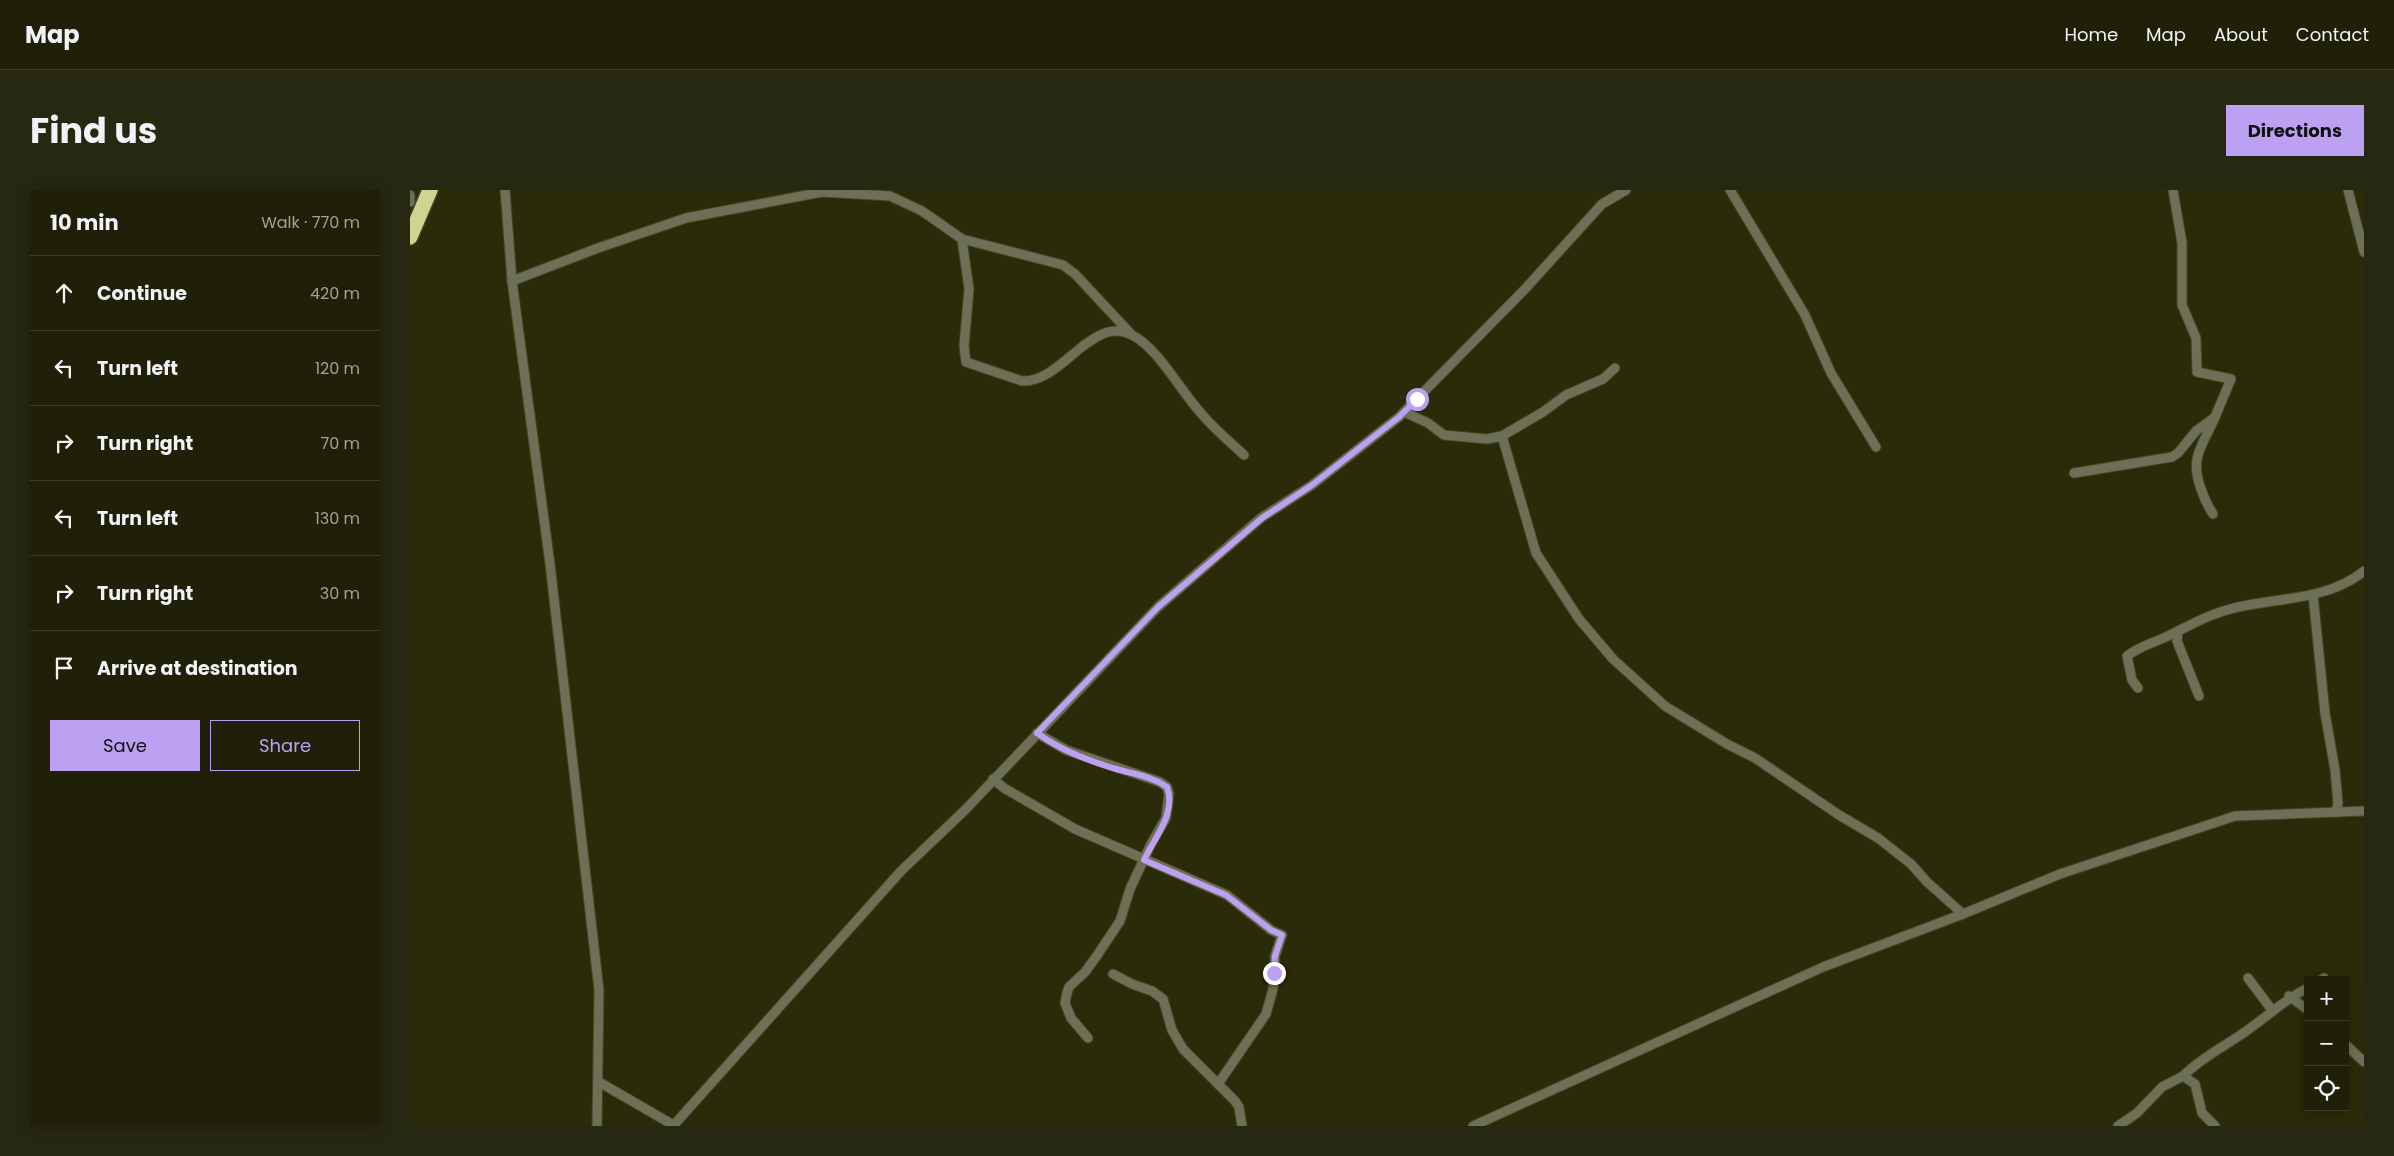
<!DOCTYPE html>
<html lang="en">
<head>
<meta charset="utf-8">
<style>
	body { margin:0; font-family:Poppins,sans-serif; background:#272811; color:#f1f3f6 }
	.controls { position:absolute; right:15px; bottom:15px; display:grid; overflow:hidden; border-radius:0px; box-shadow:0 2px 12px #0003 }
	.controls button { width:45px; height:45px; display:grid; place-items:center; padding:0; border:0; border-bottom:1px solid #3c3e28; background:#1f2007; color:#f1f3f6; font:25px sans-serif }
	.stop { position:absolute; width:15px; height:15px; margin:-11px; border:4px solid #bca0f2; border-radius:50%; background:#fff }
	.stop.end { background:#bca0f2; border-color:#fff; box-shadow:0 1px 5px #0008 }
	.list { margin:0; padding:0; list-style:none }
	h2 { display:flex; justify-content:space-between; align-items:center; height:65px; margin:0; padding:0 20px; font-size:21px }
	h2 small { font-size:16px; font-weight:400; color:#a1a39b }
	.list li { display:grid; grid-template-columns:32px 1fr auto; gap:15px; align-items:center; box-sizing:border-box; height:75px; padding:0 20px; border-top:1px solid #3c3e28 }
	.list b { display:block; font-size:19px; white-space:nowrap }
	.list em { font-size:16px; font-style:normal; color:#a1a39b }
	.actions { display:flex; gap:10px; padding:15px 20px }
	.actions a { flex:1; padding:11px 0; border:1px solid #bca0f2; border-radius:0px; text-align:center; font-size:18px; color:#bca0f2 }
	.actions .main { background:#bca0f2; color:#111 }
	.icon { flex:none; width:28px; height:28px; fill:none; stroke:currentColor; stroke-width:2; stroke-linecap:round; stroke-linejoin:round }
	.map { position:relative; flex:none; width:1954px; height:936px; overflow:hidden; border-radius:0px }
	header { display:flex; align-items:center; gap:30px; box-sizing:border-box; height:70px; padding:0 25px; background:#1f2007; border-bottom:1px solid #3c3e28 }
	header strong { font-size:24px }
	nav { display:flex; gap:28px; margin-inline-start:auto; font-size:18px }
	.intro { display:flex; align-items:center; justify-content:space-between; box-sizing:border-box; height:120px; padding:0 30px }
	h1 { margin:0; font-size:35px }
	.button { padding:12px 22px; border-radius:0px; background:#bca0f2; color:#111; font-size:18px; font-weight:700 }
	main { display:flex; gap:30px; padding:0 30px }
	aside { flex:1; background:#1f2007; border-radius:0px; box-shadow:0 2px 12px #0003 }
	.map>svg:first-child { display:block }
</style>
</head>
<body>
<header>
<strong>Map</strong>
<nav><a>Home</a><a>Map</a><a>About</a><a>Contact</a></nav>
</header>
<div class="intro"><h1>Find us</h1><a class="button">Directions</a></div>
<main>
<aside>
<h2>10 min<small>Walk · 770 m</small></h2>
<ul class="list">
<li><svg class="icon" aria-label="ahead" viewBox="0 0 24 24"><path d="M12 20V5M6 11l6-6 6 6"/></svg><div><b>Continue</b></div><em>420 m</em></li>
<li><svg class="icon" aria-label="left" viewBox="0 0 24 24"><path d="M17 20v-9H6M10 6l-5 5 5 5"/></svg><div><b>Turn left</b></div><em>120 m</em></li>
<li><svg class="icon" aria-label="right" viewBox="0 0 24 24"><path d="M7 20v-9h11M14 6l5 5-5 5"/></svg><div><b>Turn right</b></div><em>70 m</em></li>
<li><svg class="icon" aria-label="left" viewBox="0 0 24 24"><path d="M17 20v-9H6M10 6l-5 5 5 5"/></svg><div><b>Turn left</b></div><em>130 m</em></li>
<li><svg class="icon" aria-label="right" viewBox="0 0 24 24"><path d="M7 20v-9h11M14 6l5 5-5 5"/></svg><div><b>Turn right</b></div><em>30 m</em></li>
<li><svg class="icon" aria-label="arrive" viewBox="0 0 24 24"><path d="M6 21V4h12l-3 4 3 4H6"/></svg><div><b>Arrive at destination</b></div></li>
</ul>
<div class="actions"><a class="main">Save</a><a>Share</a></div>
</aside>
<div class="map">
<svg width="1954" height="936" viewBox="0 0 1954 936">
	<rect width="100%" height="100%" fill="#292b09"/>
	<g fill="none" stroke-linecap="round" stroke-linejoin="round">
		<g stroke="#454726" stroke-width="11">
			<g id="street">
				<polyline points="95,0 102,91 140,374 189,800 187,936"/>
				<polyline points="1320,0 1395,125 1421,183 1466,257"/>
				<polyline points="1938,0 1954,62"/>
				<polyline points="0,5 0,12"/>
				<polyline points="552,49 653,75 665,84 721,144"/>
				<path d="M102,91L188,58L276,28L412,2L480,6L512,21L552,49L559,99L554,156L556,172L612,191C635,192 655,170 673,156C688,145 703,135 722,145C748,158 770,200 790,222C803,238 819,251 834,265"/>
				<polyline points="994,222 1018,233 1034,245 1077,249 1092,246 1126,363 1169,429 1203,469 1255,516 1317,554 1345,568 1429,625 1468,648 1501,674 1517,692 1553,724"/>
				<polyline points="1092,246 1133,222 1156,205 1193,189 1205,178"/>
				<polyline points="1664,283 1762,267 1768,263 1786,241 1805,227 1821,189 1787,182 1786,148 1772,115 1772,53 1763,0"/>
				<path d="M1803,324C1797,315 1794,308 1791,299C1779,266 1793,256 1805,227"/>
				<polyline points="1903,405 1915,523 1925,580 1928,613 1926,622"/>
				<polyline points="1768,441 1767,451 1789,506"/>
				<path d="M1728,498L1722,490L1717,466C1730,456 1743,453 1758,446C1781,435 1799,424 1824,418C1868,407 1917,411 1954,381"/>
				<polyline points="627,543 656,560 750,592 757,597 759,604 756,628 741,654 720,699 710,731 686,767 675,782 659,797 657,803 655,813 661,828 678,848"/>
				<polyline points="583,589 594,598 665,639 817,705 861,740 872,745 865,766 863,799 856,824 808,894"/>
				<polyline points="703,784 722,794 742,801 753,809 762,840 773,859 825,911 829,917 832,936"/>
				<polyline points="1838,788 1862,820"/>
				<polyline points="1911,790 1914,788"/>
				<polyline points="1879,806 1898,820"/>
				<polyline points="1935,854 1954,872"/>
				<path d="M1773,886C1794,865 1820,854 1843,836C1863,822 1875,809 1898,798"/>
				<polyline points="189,892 265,936"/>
				<polyline points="263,936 491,681 555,620 748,417 851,328 902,295 989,227 1115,99 1192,14 1216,0"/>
				<polyline points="1063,936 1413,777 1553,724 1650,684 1825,626 1954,621"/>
				<polyline points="1708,936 1727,923 1752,897 1773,886 1785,894 1792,923 1805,936"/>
			</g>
		</g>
		<g stroke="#454726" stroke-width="18">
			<polyline id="highway" points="0,47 20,0"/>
		</g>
		<use href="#street" stroke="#6d7056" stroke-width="9"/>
		<use href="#highway" stroke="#ced592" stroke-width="15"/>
	</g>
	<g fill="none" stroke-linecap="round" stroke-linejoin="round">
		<path stroke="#bca0f2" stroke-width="6" d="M864,783L865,766L872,745L861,740L816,705L734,670C744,648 767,623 757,597C741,586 724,584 706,579C679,571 650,560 627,543L748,417L852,328L902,295L989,227L1007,209"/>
	</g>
</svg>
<div class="controls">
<button>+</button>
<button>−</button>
<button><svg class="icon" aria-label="locate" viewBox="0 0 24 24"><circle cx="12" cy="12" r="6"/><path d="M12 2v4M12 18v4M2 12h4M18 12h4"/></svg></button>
</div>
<div class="stop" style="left:1007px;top:209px"></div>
<div class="stop end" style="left:864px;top:783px"></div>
</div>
</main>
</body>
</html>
